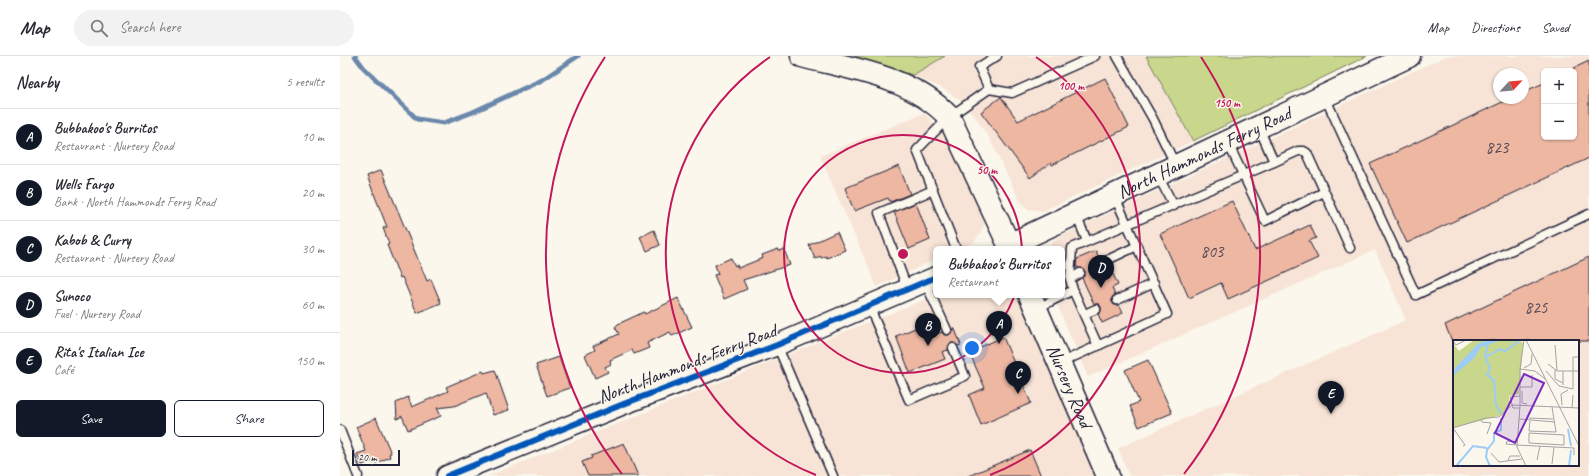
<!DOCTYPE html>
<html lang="en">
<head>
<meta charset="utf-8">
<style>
	body { margin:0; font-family:Caveat,sans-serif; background:#f2f2f3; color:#2b2b33 }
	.controls { position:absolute; right:12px; top:12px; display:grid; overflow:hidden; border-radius:6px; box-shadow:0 1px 3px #0004 }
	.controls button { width:36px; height:36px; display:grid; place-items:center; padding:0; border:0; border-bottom:1px solid #e1e1e2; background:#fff; color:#2b2b33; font:20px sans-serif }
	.compass { position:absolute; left:1153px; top:12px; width:36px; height:36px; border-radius:50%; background:#fff; box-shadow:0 1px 3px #0004; rotate:64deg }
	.scale { position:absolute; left:12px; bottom:10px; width:48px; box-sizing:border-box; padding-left:4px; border:2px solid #22223b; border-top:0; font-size:11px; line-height:14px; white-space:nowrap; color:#22223b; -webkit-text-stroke:3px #fbf7ec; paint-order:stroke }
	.you { position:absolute; left:632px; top:292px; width:14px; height:14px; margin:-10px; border:3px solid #fff; border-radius:50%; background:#1a73e8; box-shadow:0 0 0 6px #1a73e833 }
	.badge { display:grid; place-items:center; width:26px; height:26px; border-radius:50%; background:#111827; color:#fff; font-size:13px; font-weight:700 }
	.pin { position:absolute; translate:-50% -33px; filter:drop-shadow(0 1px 2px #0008) }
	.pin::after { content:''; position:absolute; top:21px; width:14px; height:12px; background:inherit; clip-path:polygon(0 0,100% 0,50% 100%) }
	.popup { position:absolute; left:593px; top:190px; width:132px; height:52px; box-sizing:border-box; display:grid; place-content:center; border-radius:6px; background:#fff; filter:drop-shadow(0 1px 3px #0005); font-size:13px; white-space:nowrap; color:#7c7c81 }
	.popup b { font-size:15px; color:#2b2b33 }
	.popup::after { content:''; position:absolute; left:50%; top:100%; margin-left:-8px; border:8px solid transparent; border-top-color:#fff }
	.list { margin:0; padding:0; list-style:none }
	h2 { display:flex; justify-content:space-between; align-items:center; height:52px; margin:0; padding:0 16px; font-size:17px }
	h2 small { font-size:13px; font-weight:400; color:#7c7c81 }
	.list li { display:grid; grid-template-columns:26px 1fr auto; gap:12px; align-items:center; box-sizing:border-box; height:56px; padding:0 16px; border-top:1px solid #e1e1e2 }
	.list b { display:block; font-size:15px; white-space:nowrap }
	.list p { margin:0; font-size:13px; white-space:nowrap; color:#7c7c81 }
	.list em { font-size:13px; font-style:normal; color:#7c7c81 }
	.actions { display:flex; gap:8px; padding:12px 16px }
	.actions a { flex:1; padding:9px 0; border:1px solid #111827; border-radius:6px; text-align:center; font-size:14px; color:#111827 }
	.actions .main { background:#111827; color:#fff }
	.icon { flex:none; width:22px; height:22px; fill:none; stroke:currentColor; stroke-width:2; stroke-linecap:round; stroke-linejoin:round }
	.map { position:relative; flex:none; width:1249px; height:420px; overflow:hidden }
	header { display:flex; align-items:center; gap:24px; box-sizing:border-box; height:56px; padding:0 20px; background:#fff; border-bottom:1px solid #e1e1e2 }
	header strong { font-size:19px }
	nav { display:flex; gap:22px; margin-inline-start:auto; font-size:14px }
	.search { width:280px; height:36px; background:#f2f2f3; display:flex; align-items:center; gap:10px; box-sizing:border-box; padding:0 14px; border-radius:22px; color:#7c7c81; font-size:15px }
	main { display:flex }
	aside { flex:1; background:#fff }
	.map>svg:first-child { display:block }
</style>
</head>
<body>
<header>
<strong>Map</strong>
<div class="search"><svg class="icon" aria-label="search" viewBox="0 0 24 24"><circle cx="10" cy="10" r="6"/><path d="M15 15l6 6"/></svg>Search here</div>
<nav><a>Map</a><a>Directions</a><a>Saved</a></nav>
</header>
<main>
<aside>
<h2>Nearby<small>5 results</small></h2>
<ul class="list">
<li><span class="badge">A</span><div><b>Bubbakoo's Burritos</b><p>Restaurant · Nursery Road</p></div><em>10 m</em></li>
<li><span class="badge">B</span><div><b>Wells Fargo</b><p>Bank · North Hammonds Ferry Road</p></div><em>20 m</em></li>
<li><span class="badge">C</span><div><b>Kabob &amp; Curry</b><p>Restaurant · Nursery Road</p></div><em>30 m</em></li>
<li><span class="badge">D</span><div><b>Sunoco</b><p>Fuel · Nursery Road</p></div><em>60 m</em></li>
<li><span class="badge">E</span><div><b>Rita's Italian Ice</b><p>Café</p></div><em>150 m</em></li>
</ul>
<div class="actions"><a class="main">Save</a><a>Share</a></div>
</aside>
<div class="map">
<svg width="1249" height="420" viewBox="0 0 1249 420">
	<rect width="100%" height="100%" fill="#fbf7ec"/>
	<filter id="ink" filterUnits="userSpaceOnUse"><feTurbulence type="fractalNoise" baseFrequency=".025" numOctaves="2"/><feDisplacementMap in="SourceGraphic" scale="8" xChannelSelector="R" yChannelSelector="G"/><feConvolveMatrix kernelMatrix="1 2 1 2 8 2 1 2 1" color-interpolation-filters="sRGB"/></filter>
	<g filter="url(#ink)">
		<g fill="#f7e4d6" fill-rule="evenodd">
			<polygon points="605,0 806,0 853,85 703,155 688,153 680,145 650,84 636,62 623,46 603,33 573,19"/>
			<path d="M1106,0H1249V420H789L778,392L1066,264L1035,194L748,321L713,239H722V193H709L712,187L720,180ZM1204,15H1234V81H1204ZM1159,18H1183V42H1159ZM1114,285H1238V409H1114Z"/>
			<polygon points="584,57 612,87 645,158 644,168 640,178 634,186 618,193 596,193 596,203 537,231 480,100"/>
			<polygon points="596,239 677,239 755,420 148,420"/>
		</g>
		<g fill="#c8d78b" stroke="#757c63">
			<polygon points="506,0 605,0 573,19"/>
			<polygon points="806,0 1027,0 853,85"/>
		</g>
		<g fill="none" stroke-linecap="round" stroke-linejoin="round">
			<polyline stroke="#6b88ac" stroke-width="5" points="15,0 24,12 77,63 104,67 133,56 202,24 238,0"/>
		</g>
		<g fill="#edb7a2" stroke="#22223b">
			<polygon points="1249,5 1249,102 1067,187 1030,108 1171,42 1183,42 1183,36 1204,27 1204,81 1234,81 1234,12"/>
			<polygon points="765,22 789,71 712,109 711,107 690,122 641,56 661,41 678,65"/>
			<polygon points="559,110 570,138 550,146 548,142 514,155 505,132"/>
			<polygon points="41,114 87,225 91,223 101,247 77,257 62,221 60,222 47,189 49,188 43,172 47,171 27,120"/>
			<polygon points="892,145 915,194 970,169 976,182 969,185 978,202 888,243 881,227 849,242 820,178"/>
			<polygon points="576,147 590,184 569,193 554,156"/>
			<polygon points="314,174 320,189 307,195 300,181"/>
			<polygon points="497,176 505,194 487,202 486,200 481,202 480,200 475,203 469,189"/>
			<polygon points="438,193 439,195 444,193 450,209 403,224 407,233 384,243 374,219 378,218 375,209 391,202 395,210 397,209 398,212 423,202 422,199"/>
			<polygon points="756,195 759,202 756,206 756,210 763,212 767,221 773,218 778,229 772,232 775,239 772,241 772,246 774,249 779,249 783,257 762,267 758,258 761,256 761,251 759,248 754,248 742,222 745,219 745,215 742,212 738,212 736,209 737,203"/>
			<polygon points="1249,201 1249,285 1112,285 1105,269"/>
			<polygon points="338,242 352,271 332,280 330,276 307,287 309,292 294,298 292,294 270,304 271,308 265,311 268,316 255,322 245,299 255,294 253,290 279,278 275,271 278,268 304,256 305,258"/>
			<polygon points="590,266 595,278 602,276 604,279 609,279 614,271 621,289 618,290 614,287 610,287 608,294 602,296 605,303 570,317 556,280"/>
			<polygon points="663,281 691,347 641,369 629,339 645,332 629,296"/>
			<polygon points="219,301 230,332 207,340 196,309"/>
			<polygon points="808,304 832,357 799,371 790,350 799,346 785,314"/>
			<polygon points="155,314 169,354 153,359 146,337 114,350 97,352 101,360 68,374 62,360 57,363 56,347 68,341 72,351 108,335 106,331 143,315 144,317"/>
			<polygon points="36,362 51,397 49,398 50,401 34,408 32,405 22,409 17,398 26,395 16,371"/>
			<polygon points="284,387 298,420 248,420 242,406 252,402 251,400"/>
			<polygon points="690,394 701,420 628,420"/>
		</g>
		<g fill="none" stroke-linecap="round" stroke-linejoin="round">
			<g stroke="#22223b" stroke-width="11">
				<g id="service">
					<polyline points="777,0 813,63 836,110"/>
					<polyline points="649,33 672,37 755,0"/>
					<polyline points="985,41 1076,239 1249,158"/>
					<polyline points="919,72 934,106 958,95 964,95 967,97 1010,192"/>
					<polyline points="888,87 925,165 984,136"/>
					<polyline points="818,120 834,150"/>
					<polyline points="736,159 747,185"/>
					<polyline points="616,193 577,94 609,61 649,33 639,11 657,0"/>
					<polyline points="761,207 797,190"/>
					<polyline points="730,223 740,217"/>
					<polyline points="585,226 607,274"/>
					<polyline points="567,232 539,157 593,134"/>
					<polyline points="777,244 814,227"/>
					<polyline points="529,250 569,344 625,320 613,292"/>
					<polyline points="696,253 733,234"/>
					<polyline points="745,258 756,253"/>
					<polyline points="437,289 493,420"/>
					<polyline points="758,290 733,234 730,223 732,192 934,106"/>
					<polyline points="720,307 827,258 775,141"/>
					<polyline points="0,374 18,420"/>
				</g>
			</g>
			<g stroke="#22223b" stroke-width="23">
				<polyline id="tertiary" points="107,420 281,349 437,289 596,221"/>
			</g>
			<g stroke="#22223b" stroke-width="25">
				<g id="secondary">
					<path d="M462,0C512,13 572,21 609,61L671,193"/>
					<path id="s1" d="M669,189L1069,0"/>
					<path id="s2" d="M690,239L768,420"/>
				</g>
			</g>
			<use href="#service" stroke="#fbf7ec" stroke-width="8"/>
			<use href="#tertiary" stroke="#fbf7ec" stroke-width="20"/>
			<use href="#secondary" stroke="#fbf7ec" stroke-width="22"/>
			<g stroke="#fbf7ec" stroke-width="8">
				<polyline id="cycleway" points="107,420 281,349 437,289 596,221"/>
			</g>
			<use href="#cycleway" stroke="#0057b8" stroke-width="6"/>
		</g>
	</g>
	<g fill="none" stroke="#c2185b" stroke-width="2">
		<circle cx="563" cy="198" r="119"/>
		<path d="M476 419A238 238 0 0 1 430 1M696 1A238 238 0 0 1 650 419"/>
		<path d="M282 418A357 357 0 0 1 265 1M861 1A357 357 0 0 1 844 418"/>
	</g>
	<g text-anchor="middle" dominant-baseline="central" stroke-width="3" stroke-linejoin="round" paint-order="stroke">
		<g font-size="17" fill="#554755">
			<text x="1157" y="91">823</text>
			<text x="872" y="195">803</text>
			<text x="1196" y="251">825</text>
		</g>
		<g font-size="19" fill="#22223b" stroke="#fbf7ec">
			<text stroke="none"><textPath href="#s1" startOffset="216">North Hammonds Ferry Road</textPath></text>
			<text transform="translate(347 308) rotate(-21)">North Hammonds Ferry Road</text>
			<text stroke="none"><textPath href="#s2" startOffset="99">Nursery Road</textPath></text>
		</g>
	</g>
	<g transform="translate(1113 284)">
		<rect width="126" height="126" fill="#fbf7ec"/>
		<path d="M21,0H66L70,3L66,54L56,56L57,66L49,75L0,88V3L6,11Z" fill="#c8d78b"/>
		<path d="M34,0H49L28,7L21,18L0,36L2,28L25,4Z" fill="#9cccf8"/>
		<path fill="none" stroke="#9cccf8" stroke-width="2" d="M35,4L32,16L37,29L34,34L41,41L43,65L48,73M33,17L47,9L52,11L67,0M115,89L118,106M4,125L20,106L34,108M37,126L33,117L34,110L41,101V93L48,90V78M116,126L118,110"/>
		<path fill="none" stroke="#a4a2a5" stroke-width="1" d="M73,0L126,106M0,1L3,5L13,0M102,5L104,30M95,24L104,31H126M71,28L78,24L79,14M67,29L71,0M67,29L82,31L92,39M102,30V39L110,43M93,31L106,46L120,49M110,45V31M67,47H79V35M120,49V17H126M69,51V63L74,64M109,65L108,54L115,50M67,66L64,107L73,126M67,66V29M67,68H60L57,57L67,56M119,68L120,55M76,78L100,79M66,79L102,82M28,80L29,82L38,83L34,94M77,81L76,91L103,92L99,67M0,88L12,105L10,106M0,88L33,78L46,77L59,65L126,68M76,93L111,95V105L76,103ZM64,105L121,108V115M64,105L53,104L54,101L65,102M38,113L46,122L69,119M55,120L57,116H67M84,120L87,106M99,124L101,107"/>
		<path fill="#7b2cbf" fill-opacity="0.15" stroke="#7b2cbf" stroke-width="2" d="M71,34L91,43L62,103L42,93Z"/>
		<rect width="126" height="126" fill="none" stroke="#22223b" stroke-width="2"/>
	</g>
	<circle cx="563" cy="198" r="6" fill="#c2185b" stroke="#fbf7ec" stroke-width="2"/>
	<g font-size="12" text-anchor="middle" font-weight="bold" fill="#c2185b" stroke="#fbf7ec" stroke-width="3" stroke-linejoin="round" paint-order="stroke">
		<text x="731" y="34">100 m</text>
		<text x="887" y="51">150 m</text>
		<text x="647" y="118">50 m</text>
	</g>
</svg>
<div class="controls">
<button>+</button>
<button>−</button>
</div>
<svg class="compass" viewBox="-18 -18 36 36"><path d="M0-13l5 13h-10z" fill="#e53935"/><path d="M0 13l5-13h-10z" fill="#7c7c81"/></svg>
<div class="scale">20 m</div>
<div class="you"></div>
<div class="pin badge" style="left:659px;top:288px">A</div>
<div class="popup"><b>Bubbakoo's Burritos</b>Restaurant</div>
<div class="pin badge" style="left:588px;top:290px">B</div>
<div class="pin badge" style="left:678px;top:338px">C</div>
<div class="pin badge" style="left:761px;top:232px">D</div>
<div class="pin badge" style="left:991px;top:358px">E</div>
</div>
</main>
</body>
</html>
